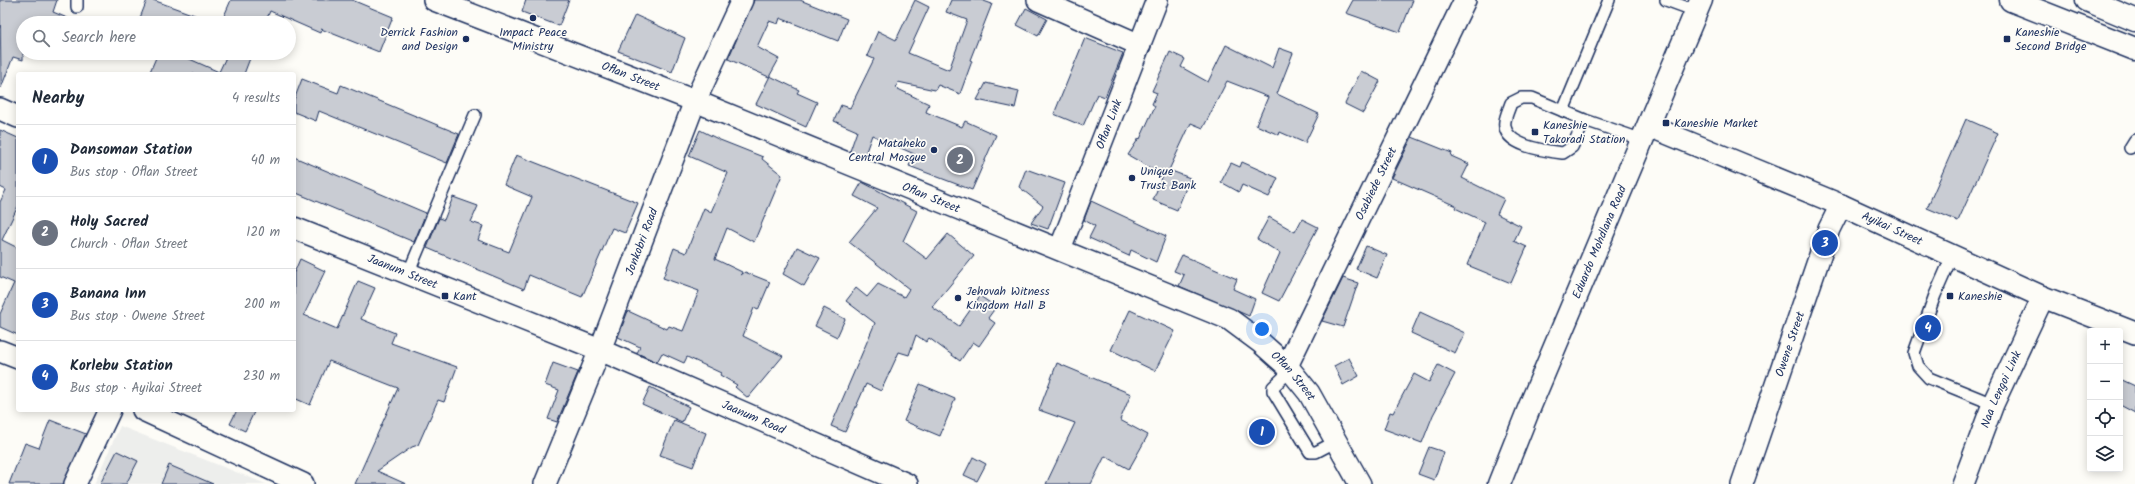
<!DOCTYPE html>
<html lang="en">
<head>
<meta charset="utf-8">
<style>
	body { margin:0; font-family:Kalam,sans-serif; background:#f6f6f7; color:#1f2937 }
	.controls { position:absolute; right:12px; bottom:12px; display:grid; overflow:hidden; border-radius:4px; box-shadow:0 2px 10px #0003 }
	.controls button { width:36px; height:36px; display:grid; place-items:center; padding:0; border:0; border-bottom:1px solid #e0e1e3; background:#fff; color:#1f2937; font:20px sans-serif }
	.you { position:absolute; left:1262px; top:329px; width:14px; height:14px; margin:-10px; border:3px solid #fff; border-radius:50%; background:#1a73e8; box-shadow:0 0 0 6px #1a73e833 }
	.badge { display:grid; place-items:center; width:26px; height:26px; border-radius:50%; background:#111827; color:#fff; font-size:13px; font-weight:700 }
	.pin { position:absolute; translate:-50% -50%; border:2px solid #fff; box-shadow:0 1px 4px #0006 }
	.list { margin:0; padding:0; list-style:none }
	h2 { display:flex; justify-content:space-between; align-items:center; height:52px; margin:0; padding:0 16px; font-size:17px }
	h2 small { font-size:13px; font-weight:400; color:#747a83 }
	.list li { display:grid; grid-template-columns:26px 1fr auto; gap:12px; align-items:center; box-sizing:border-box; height:72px; padding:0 16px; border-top:1px solid #e0e1e3 }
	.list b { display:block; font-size:15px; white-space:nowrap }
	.list p { margin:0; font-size:13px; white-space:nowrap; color:#747a83 }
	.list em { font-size:13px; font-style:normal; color:#747a83 }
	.icon { flex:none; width:22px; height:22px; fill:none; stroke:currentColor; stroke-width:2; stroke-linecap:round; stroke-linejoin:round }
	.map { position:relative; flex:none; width:2135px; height:484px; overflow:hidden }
	.search { position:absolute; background:#fff; box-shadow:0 2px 10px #0003; left:16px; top:16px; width:280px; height:44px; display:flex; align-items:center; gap:10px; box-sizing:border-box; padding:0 14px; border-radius:22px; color:#747a83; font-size:15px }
	.panel { position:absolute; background:#fff; box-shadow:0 2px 10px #0003; left:16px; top:72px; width:280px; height:340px; border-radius:4px }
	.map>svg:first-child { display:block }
</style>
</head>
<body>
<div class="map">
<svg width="2135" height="484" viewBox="0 0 2135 484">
	<rect width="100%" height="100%" fill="#fdfcf7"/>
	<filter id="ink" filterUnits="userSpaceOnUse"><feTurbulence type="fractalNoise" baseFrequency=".025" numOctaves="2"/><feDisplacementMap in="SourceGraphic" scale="8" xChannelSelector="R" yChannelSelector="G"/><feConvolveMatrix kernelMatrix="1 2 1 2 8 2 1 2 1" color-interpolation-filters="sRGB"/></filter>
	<g filter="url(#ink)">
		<polygon fill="#edeeec" points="120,426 266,484 94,484"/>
		<g fill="#c9ccd3" stroke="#1b2f5e">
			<polygon points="0,0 57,0 53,12 79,23 23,23 23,60 13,57 1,88"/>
			<polygon points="147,0 153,0 211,21 210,23 138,23"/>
			<polygon points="231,0 352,0 393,17 379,52 321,29 320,33 270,11 265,23 221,23"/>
			<polygon points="526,0 569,0 559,26 522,12"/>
			<polygon points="754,0 800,0 847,19 838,41 780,18 778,24 769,21 757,47 779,59 769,77 728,59"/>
			<polygon points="915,0 929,7 908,53 949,70 967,20 946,12 951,0 981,0 992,4 970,60 972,61 960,94 938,85 935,90 898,82 896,88 929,104 926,112 962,127 965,121 996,135 972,190 909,166 914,154 872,135 864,157 850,151 857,131 834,121 841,105 850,108 874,59 867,56 878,31 896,40"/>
			<polygon points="1353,0 1413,0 1400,32 1346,13"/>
			<polygon points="1026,8 1047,19 1038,36 1017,25"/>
			<polygon points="635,15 685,38 672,72 618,51"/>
			<polygon points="1085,38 1123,53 1105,97 1097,94 1083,126 1054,114"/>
			<polygon points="1226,45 1272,68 1279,48 1293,53 1277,94 1319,114 1305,143 1280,132 1279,135 1256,125 1268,97 1227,81 1203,128 1191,123 1169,170 1190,178 1177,210 1153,200 1163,175 1128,155 1139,138 1140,139 1155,106 1152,104 1157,93 1152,91 1170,52 1185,59 1181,67 1208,82"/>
			<polygon points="158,53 176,53 219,72 228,53 252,53 244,74 149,74"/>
			<polygon points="1361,71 1380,81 1363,113 1345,104"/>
			<polygon points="770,76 799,90 797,93 817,102 806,127 756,104"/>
			<polygon points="302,79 338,93 341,85 459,134 447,163 319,111 316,121 294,112 294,100"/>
			<polygon points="986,83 1019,91 1015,108 977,100"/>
			<polygon points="1966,119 1998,133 1958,221 1927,208"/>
			<polygon points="0,130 18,138 18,206 2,240 18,248 18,335 0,327 0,314 14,283 0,277 0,202 6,190 0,187"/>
			<polygon points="700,130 720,140 763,157 762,159 782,175 754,242 727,228 715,259 742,272 741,275 745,272 770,282 758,310 754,308 743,336 783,356 748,398 735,387 737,385 720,375 721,373 687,357 684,363 662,353 657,362 637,353 640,347 618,337 628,311 667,329 669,326 683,331 699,291 663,278 674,248 686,253 704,208 711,212 728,173 689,156"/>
			<polygon points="1412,137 1452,153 1451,156 1469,164 1462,178 1504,199 1497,214 1521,226 1514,241 1527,247 1511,283 1467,265 1485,222 1455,208 1456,206 1392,178"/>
			<polygon points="516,155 638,203 625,233 612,228 582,297 529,275 524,289 427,248 439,218 444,220 453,197 478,206 471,222 483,226 478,240 509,252 532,197 504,185"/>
			<polygon points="294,157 426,213 414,242 294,192"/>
			<polygon points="1242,162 1278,178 1269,197 1242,185 1239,192 1221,182 1231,163 1240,167"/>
			<polygon points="1026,169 1065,183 1048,229 1031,223 1043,206 1019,187"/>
			<polygon points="862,182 917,211 903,241 927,259 948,234 974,256 932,307 959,326 980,296 996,307 988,318 995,323 979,346 973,342 960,361 929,338 926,342 916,335 909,355 899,352 881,391 866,384 845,432 831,426 875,323 846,301 856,288 867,297 878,284 904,297 909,289 849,242 877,208 854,196"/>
			<polygon points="1091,201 1166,236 1156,262 1131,250 1129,256 1089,238 1095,226 1084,220"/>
			<polygon points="1269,217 1295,232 1302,219 1318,227 1279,301 1262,293 1280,253 1257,239"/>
			<polygon points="1366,246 1387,255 1377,278 1356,269"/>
			<polygon points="797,247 820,258 804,286 783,274"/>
			<polygon points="1182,255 1237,279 1233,289 1255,299 1249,316 1179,286 1184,275 1174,271"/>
			<polygon points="300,259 325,271 304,315 337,329 358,281 375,288 361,319 395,333 391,343 457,367 444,402 438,400 418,445 412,447 377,471 406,484 355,484 398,388 329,361 310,405 294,398 294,273"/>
			<polygon points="1343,278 1358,283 1343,327 1322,321"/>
			<polygon points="824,308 845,319 837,337 815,326"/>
			<polygon points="1130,310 1175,331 1155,371 1111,350"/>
			<polygon points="1420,312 1465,333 1455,353 1411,333"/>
			<polygon points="1349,358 1359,376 1343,385 1334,366"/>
			<polygon points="553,363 578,372 557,422 548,419 559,390 545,385"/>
			<polygon points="1057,363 1131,394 1120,420 1148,435 1129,469 1105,456 1091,484 1046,484 1075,423 1039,410"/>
			<polygon points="1438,365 1455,374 1433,415 1422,443 1384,429 1390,412 1393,413 1414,374 1429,382"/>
			<polygon points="2120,379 2135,386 2135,413 2120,405"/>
			<polygon points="920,384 955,399 940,436 904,421"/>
			<polygon points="650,387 689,407 682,422 642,404"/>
			<polygon points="237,410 255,410 245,431 230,424"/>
			<polygon points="50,420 86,434 63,484 9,484 25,443 39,448"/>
			<polygon points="674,420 706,433 693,467 660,455"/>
			<polygon points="1429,447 1444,452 1434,480 1418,474"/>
			<polygon points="117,451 138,461 126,484 100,484"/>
			<polygon points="973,457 986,464 977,481 964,475"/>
			<polygon points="169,465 213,484 161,484"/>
		</g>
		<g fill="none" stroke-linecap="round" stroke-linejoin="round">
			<g stroke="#1b2f5e" stroke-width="14">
				<g id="service">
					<polyline points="1666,0 1696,11"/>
					<polyline points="77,7 77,0"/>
					<polyline points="1563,111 1609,0"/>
					<path d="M1585,120L1572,147L1563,153C1546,151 1501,146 1505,121C1506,115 1509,109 1511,103L1521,98H1532L1585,120L1643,140"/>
					<polyline points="2130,148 2135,140"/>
					<polyline points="1953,254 1935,295 1914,353 1918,366 1929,378 1993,404"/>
					<polyline points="408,274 475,115"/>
					<polyline points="1290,371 1273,387 1273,391 1310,452 1316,452 1335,442"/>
				</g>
			</g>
			<g stroke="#1b2f5e" stroke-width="24">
				<g id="minor">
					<path id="s1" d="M434,0L695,101L1229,319L1260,342L1287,366L1309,393L1360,484"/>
					<polyline points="1038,0 1140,45"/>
					<polyline points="0,109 18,117"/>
					<path id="s2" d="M1649,126L1841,205L2043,297L2135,333"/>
					<path id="s3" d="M294,228L600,350L907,484"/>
					<path id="s4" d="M1060,249L1157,0"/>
					<polyline points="0,351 18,358"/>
					<path id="s5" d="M1287,366L1465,0"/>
					<polyline points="143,410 303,484"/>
					<polyline points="75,484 110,410"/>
					<path id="s6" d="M545,484L600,350L695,101L742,0"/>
					<path id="s7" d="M1742,484L1829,229L1841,205"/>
					<path id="s8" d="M1963,484L1993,404L2043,297"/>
				</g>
			</g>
			<g stroke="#1b2f5e" stroke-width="25">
				<g id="secondary">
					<path id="s9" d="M1499,484L1530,406L1701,0"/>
				</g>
			</g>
			<g stroke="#1b2f5e" stroke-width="25">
				<g id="trunk">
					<polyline points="2011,0 2135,49"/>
					<polyline points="2087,0 2135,20"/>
				</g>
			</g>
			<use href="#service" stroke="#fdfcf7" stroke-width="11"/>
			<use href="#minor" stroke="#fdfcf7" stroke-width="21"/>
			<use href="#secondary" stroke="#fdfcf7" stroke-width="22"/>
			<use href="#trunk" stroke="#fdfcf7" stroke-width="22"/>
		</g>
	</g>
	<g fill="#1b2f5e" stroke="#fdfcf7" stroke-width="1.5">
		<circle cx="533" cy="18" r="4"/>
		<circle cx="466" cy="39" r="4"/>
		<rect x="2003" y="35" width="8" height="8" rx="2"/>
		<rect x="1662" y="119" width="8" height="8" rx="2"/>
		<rect x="1531" y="128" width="8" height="8" rx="2"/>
		<circle cx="934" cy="150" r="4"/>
		<circle cx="1132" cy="178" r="4"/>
		<rect x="441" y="292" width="8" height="8" rx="2"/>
		<rect x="1946" y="292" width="8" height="8" rx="2"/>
		<circle cx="958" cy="298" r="4"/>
	</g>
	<g text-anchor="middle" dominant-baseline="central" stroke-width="3.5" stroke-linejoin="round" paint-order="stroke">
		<g font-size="12" fill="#1b2f5e" stroke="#fdfcf7" text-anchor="start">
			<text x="458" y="32" text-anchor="end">Derrick Fashion<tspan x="458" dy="14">and Design</tspan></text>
			<text x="533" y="32" text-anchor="middle">Impact Peace<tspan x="533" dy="14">Ministry</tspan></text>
			<text x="2015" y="32">Kaneshie<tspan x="2015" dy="14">Second Bridge</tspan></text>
			<text x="1674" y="123">Kaneshie Market</text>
			<text x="1543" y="125">Kaneshie<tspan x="1543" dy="14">Takoradi Station</tspan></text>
			<text x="926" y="143" text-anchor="end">Mataheko<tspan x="926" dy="14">Central Mosque</tspan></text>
			<text x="1140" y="171">Unique<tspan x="1140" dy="14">Trust Bank</tspan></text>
			<text x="966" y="291">Jehovah Witness<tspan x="966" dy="14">Kingdom Hall B</tspan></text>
			<text x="453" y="296">Kant</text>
			<text x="1958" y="296">Kaneshie</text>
		</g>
		<g font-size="12" fill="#1b2f5e" stroke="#fdfcf7">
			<text stroke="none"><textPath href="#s1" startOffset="211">Oflan Street</textPath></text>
			<text stroke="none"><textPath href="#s4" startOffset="134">Oflan Link</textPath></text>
			<text stroke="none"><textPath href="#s5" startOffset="203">Osabiede Street</textPath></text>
			<text stroke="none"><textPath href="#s1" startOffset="535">Oflan Street</textPath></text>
			<text stroke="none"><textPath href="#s2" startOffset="264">Ayikai Street</textPath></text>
			<text stroke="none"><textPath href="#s6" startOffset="261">Jonkobri Road</textPath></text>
			<text stroke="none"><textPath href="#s9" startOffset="262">Eduardo Mohdlana Road</textPath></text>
			<text stroke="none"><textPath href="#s3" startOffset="117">Jaanum Street</textPath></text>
			<text stroke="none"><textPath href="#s7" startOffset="148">Owene Street</textPath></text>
			<text stroke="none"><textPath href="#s1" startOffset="943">Oflan Street</textPath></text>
			<text stroke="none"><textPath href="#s8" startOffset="102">Naa Lengoi Link</textPath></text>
			<text stroke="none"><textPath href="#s3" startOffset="497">Jaanum Road</textPath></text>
		</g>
	</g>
</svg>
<div class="controls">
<button>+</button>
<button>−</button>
<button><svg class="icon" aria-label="locate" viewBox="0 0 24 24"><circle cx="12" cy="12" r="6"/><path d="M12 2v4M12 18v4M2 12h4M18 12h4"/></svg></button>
<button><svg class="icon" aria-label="layers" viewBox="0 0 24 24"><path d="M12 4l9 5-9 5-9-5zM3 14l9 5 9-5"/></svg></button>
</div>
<div class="you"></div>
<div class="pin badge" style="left:1262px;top:432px;background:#1a4fb4">1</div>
<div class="pin badge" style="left:960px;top:160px;background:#6b7280">2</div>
<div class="pin badge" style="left:1825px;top:243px;background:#1a4fb4">3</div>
<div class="pin badge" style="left:1928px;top:328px;background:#1a4fb4">4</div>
<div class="search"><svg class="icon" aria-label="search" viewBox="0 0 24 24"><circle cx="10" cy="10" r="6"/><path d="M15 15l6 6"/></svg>Search here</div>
<section class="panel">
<h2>Nearby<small>4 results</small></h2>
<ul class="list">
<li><span class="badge" style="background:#1a4fb4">1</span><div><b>Dansoman Station</b><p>Bus stop · Oflan Street</p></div><em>40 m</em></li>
<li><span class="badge" style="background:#6b7280">2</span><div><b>Holy Sacred</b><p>Church · Oflan Street</p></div><em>120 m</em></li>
<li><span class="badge" style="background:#1a4fb4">3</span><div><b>Banana Inn</b><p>Bus stop · Owene Street</p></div><em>200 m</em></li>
<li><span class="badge" style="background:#1a4fb4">4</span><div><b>Korlebu Station</b><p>Bus stop · Ayikai Street</p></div><em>230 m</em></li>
</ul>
</section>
</div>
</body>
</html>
